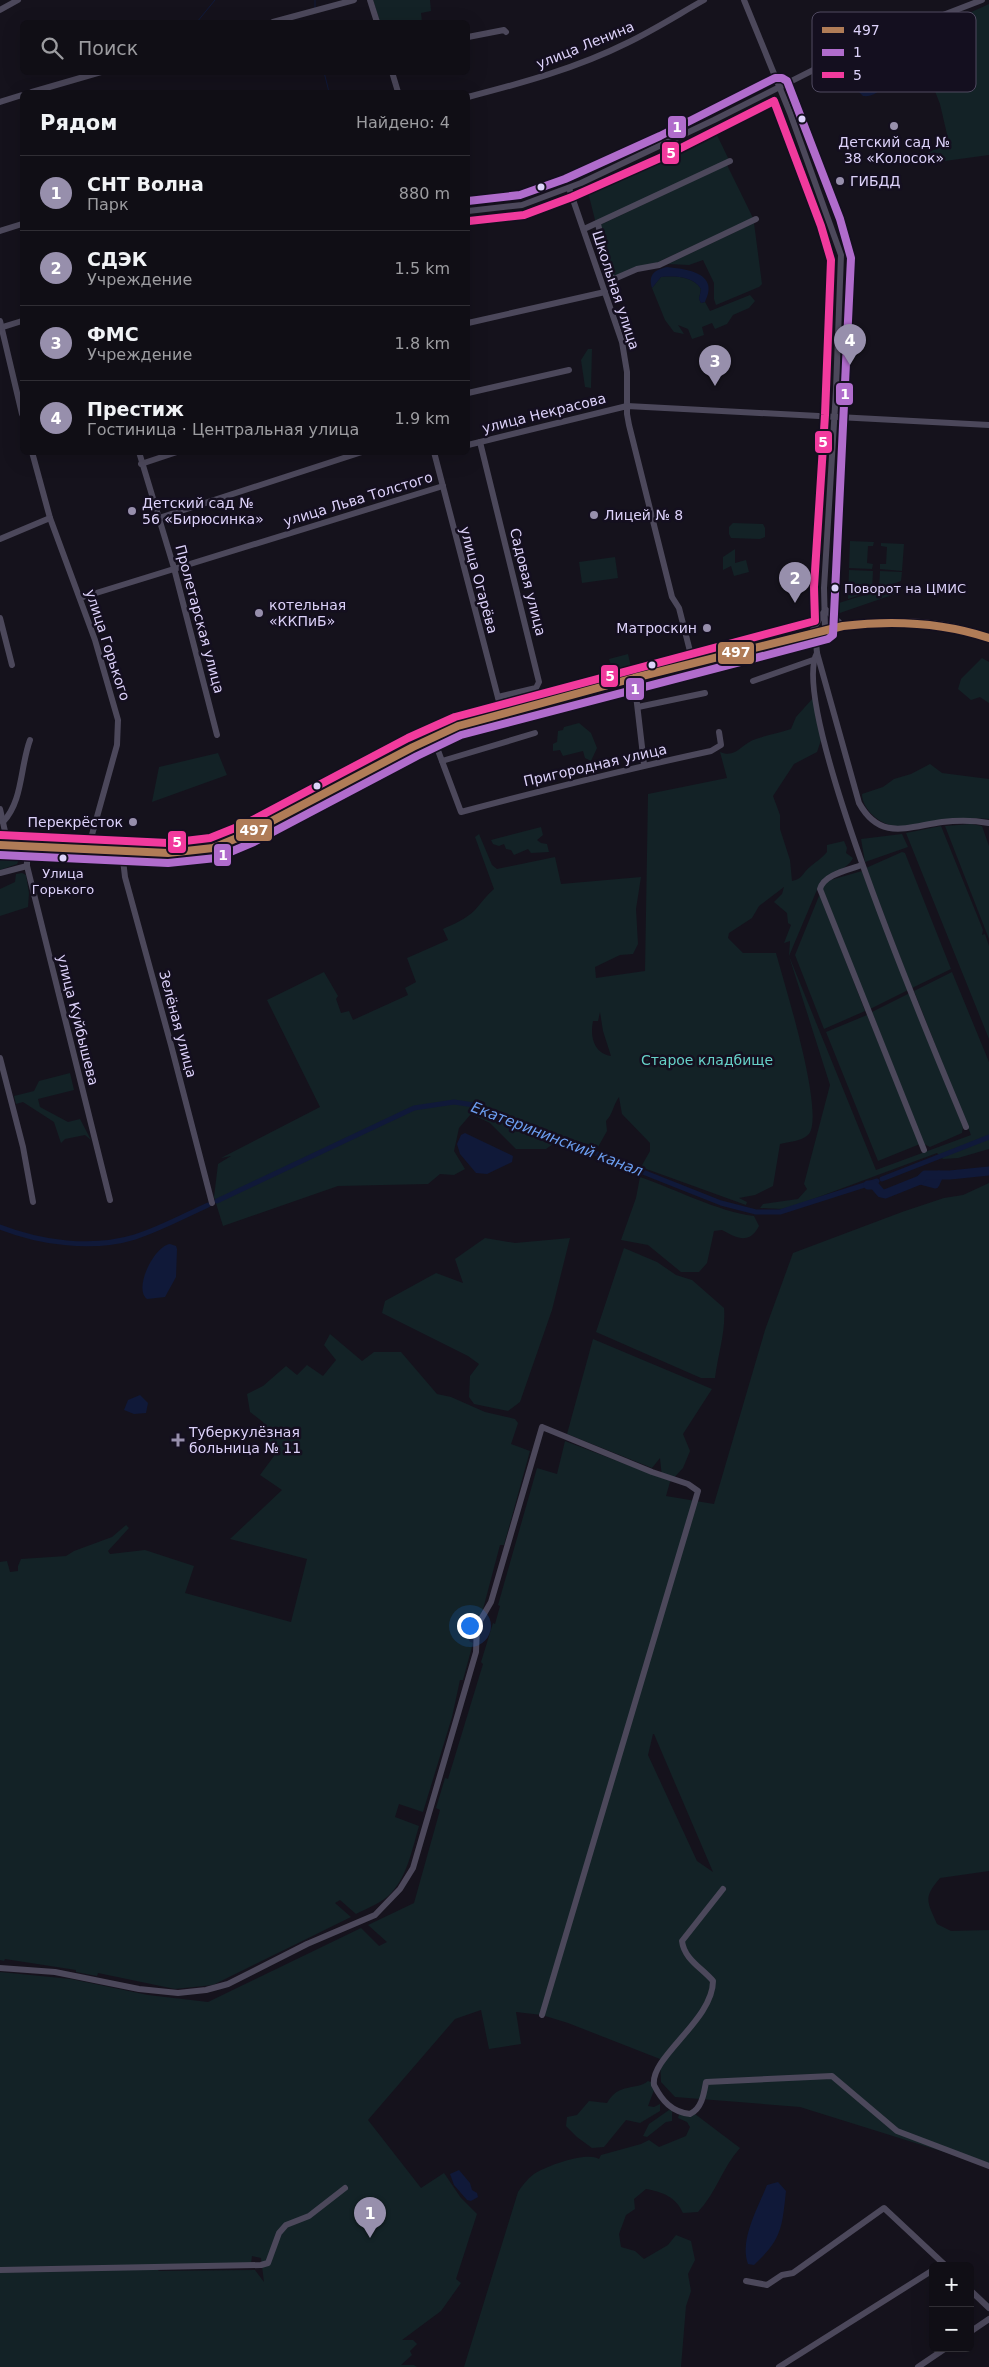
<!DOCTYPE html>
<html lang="ru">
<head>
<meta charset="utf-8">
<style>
	body { margin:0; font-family:"DejaVu Sans",sans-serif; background:#1e1c22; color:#f1f3f6 }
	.controls { position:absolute; right:15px; bottom:15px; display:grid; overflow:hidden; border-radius:8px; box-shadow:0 5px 20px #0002 }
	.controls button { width:45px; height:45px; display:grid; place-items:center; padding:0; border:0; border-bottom:1px solid #302e34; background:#100e15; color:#f1f3f6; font:25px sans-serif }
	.you { position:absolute; left:469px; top:1625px; width:18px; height:18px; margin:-12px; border:4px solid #fff; border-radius:50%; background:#1a73e8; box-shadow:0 0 0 8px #1a73e833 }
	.badge { display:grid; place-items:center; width:32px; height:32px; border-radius:50%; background:#978fac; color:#fff; font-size:16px; font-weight:700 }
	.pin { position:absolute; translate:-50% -41px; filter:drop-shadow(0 1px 2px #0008) }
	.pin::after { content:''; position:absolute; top:26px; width:18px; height:15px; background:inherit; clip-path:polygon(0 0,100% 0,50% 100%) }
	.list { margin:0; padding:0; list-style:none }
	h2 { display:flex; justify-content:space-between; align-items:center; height:65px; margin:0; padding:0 20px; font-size:21px }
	h2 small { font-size:16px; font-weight:400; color:#9c9ca0 }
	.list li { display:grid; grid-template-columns:32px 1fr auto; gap:15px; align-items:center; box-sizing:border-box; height:75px; padding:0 20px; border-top:1px solid #302e34 }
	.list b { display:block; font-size:19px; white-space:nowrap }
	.list p { margin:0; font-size:16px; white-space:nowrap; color:#9c9ca0 }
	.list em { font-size:16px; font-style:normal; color:#9c9ca0 }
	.icon { flex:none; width:28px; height:28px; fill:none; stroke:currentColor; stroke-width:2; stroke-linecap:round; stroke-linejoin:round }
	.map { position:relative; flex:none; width:989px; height:2367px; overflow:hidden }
	.search { position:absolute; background:#100e15; box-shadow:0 5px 20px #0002; left:20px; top:20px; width:450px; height:55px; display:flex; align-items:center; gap:12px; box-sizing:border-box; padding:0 18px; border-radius:8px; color:#9c9ca0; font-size:19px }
	.panel { position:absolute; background:#100e15; box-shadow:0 5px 20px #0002; left:20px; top:90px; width:450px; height:365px; border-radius:8px }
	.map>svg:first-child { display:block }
</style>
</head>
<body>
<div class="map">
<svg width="989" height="2367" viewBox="0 0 989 2367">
	<rect width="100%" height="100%" fill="#15121c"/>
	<g fill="#132226" fill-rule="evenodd">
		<polygon points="373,0 430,0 431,11 421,13 422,22 417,20 380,22"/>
		<polygon points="989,4 989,155 930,163 927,153 949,143 940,104 914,38"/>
		<polygon points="715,131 729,160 596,224 588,192"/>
		<polygon points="727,165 753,218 656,263 613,277 600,225"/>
		<polygon points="754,223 762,284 759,287 716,305 714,299 714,283 703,260 689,265 668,264"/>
		<path d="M661,277C675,276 693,276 701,289L699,299L701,303L705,302L710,311L750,295L755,301L749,308L733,315L727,324L715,329L712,323L702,327L704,335L692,339L688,329L678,325L684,334L674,332L665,320L652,288Z"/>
		<polygon points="588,349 592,349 591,388 585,387 581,360"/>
		<polygon points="840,434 844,434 839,526 834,530"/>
		<polygon points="733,523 763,524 765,528 765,537 760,539 731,538 729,534 729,527"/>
		<polygon points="833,539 837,540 835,594 830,596"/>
		<polygon points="850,541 874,542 873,546 868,546 867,563 873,564 872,569 849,568"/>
		<polygon points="881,543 904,544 902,571 880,569 880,564 886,564 887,547 881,546"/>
		<polygon points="735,549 735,563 746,560 749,572 734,576 731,566 723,570 723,557"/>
		<polygon points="615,557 618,578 582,583 579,562"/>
		<polygon points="849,570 873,571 872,591 848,599"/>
		<polygon points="880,571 902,572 901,581 879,589"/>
		<polygon points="897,585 895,594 834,615 829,606"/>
		<polygon points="628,654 631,667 613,671 609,659"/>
		<polygon points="982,658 989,662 989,703 980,697 971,700 958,689 961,679"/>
		<path d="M813,698L821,740L817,752L794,764L773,796L780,815V829L790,860L792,881C803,879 803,872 811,866C817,861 822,858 827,852V845L844,841L847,848L846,853L853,858C846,872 828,872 819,885L789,956L876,1170L971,1135L914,991L952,972L989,1062V1149L958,1158L943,1159L937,1153L797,1205L782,1209L760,1208L763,1204L798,1199L807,1189L804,1184L830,1085L789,956L790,941L784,943L791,925L788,923L787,913L774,902L782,894L784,887L759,906L752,918L729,933L728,938L743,953H776C784,983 825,1112 809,1134C803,1141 788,1142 780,1144L773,1186L755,1195L739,1198L747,1202L746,1205L641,1167L650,1151V1143L622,1114L619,1097C613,1105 613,1114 606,1121L607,1131L598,1147L563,1137L546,1149H516L490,1123L471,1114L459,1128L454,1151L465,1169L454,1175L440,1174L428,1184L338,1186L223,1226L214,1197L218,1164L231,1156L221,1158L320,1107L267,1000L324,972L338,996L336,999L341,1013L349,1011L353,1020L408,995L405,988L416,982L407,958L448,940L443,929C454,924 466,919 475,910C481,903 486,896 494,889L475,837L479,834L492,865L497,869L555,857L561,884L641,877L636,909L638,944L633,954L620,955L595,967L596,978L645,971L648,794L727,778L720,752C736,759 742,743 756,739C767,735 779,733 791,729L796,717ZM600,1012L603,1031L611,1056C593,1053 590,1035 593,1021H598Z"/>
		<polygon points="579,723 591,733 597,748 591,761 585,758 583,751 563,756 560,750 553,751 553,744 557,742 558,731 563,730 564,727"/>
		<polygon points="218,753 227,775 152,802 159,767"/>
		<path d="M930,764L942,773L989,779V819C957,815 927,828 896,826C880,825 862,809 862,794L883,787L894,779L911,774Z"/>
		<polygon points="971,824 982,826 989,846 989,939 945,826"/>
		<polygon points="941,826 983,930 982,935 985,934 989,946 989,1039 906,833"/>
		<polygon points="541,827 543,835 537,840 541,843 547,844 549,852 531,853 528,849 514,855 511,850 506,849 504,844 499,846 493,844 491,840"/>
		<polygon points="902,834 908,847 865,862 861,839"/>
		<polygon points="902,852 905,853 951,969 912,988 866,868"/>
		<polygon points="21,855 17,864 0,870 0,856"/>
		<polygon points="862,871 908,990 870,1009 822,887 827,881"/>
		<polygon points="22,873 26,875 29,893 28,907 0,916 0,889 15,882 16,874"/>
		<polygon points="819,896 821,897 865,1011 824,1029 795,955"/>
		<polygon points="910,993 963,1127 962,1133 930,1147 924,1144 872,1012"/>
		<polygon points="867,1015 920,1144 878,1161 826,1032"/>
		<polygon points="70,1073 74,1090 38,1099 40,1107 68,1122 80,1119 91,1140 85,1135 65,1139 61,1143 54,1122 23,1102 16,1104 14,1096 34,1091 39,1081"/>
		<path d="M640,1177C678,1190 716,1211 754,1216L759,1226C749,1245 737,1238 722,1230L714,1231L707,1263L699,1272H681L648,1245L621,1240L636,1198Z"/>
		<path d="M989,1183V1871L940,1878C923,1898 927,1901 937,1924L951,1931L989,1930V2166L800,2107L675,2097L661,2082L660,2059L568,2023L542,2015L516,2012L521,2044L489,2049L481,2010L455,2019L368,2120L421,2188L444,2173L461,2198L477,2214L456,2279L461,2283L441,2311L402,2340H413L417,2344L410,2351L412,2355L401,2365H414L417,2367H0V1972L71,1979L148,1995L208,2002L361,1928L379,1946L387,1942L368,1925L414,1903L440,1810L436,1808L445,1778L448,1779L483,1664L481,1662L493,1623L495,1624L500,1606L498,1605L537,1468L557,1474L565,1441L662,1478L660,1458L652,1468L567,1434L593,1339L712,1389L683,1434L690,1451L683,1468L670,1482L666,1496L714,1504L765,1330L793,1253L902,1212L944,1198L963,1195ZM653,1734H654L713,1872L697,1861L648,1755ZM252,2256L261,2258L264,2282L255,2270L158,2271L164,2265L251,2264Z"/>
		<polygon points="485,1238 515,1243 570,1238 552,1310 520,1402 508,1411 474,1404 469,1397 470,1376 479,1364 468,1356 382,1313 385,1301 436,1273 463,1283 455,1259"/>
		<path d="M624,1248L657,1262L676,1275L692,1280L724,1308C726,1331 718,1354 715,1378H701L596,1332Z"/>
		<path d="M330,1334L362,1361L374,1352H401L437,1394L451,1397L485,1412L515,1419L518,1423L511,1444L530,1451L504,1545H500L482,1613L478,1619H475L469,1641L473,1643L463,1680H460L452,1717L423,1812L399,1804L395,1817L419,1826C412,1849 407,1880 387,1897C378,1904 366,1909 356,1914L340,1900L335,1903L351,1917L213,1985L175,1989L98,1973L97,1976L76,1972V1970L5,1959L4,1961L0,1960V1562L7,1561L10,1572L18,1571V1566L21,1559L66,1556L74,1551L112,1537L126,1525L129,1528L108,1551L110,1554L145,1550L194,1566L185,1593L291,1622L307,1559L230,1539L282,1490L260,1475L274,1456L263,1422L250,1412L247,1394L263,1386L286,1366L297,1375L307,1365L323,1376L336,1360L324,1345Z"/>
		<path d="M648,2081L653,2083L654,2090L648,2106L654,2107L660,2104V2111L640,2123L626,2120L604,2147L592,2148L577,2137L566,2126L567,2117L577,2115L589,2101L607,2103C619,2082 636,2091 648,2081Z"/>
		<polygon points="669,2110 672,2111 672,2121 666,2122 647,2137 643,2136 649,2124"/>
		<path d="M680,2112L695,2114L740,2148C722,2168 716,2193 698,2212L683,2213C676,2197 663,2192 646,2189L634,2199L635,2209L626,2215L619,2234L621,2247L635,2251L644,2259L668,2245L676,2235L691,2241L695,2260L688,2274L691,2291L686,2306L681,2367H464L518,2192C522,2186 527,2179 534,2174C546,2166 587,2151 599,2159L601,2155L641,2144L649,2140L659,2147L686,2136L690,2127L687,2122L678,2118Z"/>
	</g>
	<g fill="#101939">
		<path d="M848,63L857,64L864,76L873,82L879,76L873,69V64L881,65C891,78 881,98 863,96L844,77L843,67Z"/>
		<path d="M667,267C687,269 720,273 705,302L701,303L699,299L701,289C693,276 675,276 661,277L652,288C648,275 654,270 667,267Z"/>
		<polygon points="465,1133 513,1156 512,1162 487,1174 476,1173 460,1154 457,1144 461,1135"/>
		<path d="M170,1244L176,1246L177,1249L176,1277L165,1297L147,1299C133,1289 154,1246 170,1244Z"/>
		<polygon points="140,1395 148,1403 146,1413 134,1414 124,1410 128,1400"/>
		<polygon points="459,2170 470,2183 472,2190 477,2193 478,2197 471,2201 467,2200 454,2185 450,2174"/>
		<path d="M778,2182L786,2191C782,2228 782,2239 754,2265L748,2264C739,2240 758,2208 767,2185Z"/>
	</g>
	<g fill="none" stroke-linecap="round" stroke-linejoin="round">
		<g stroke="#101939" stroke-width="1">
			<polyline points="315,0 315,8"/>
			<polyline points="301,20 302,22"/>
			<polyline points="197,22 215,0"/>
			<polyline points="324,72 329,92"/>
		</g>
		<g stroke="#101939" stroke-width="5">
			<polyline points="882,1179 989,1137"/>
			<polyline points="217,1201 414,1108 454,1102 474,1105 721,1203 756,1212 780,1212 877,1181"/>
			<path d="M0,1227C41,1243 92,1250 135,1237C160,1229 184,1216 208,1205"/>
		</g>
		<g stroke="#101939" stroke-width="9">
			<polyline points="920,1180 935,1184 939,1175"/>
			<polyline points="868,1185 874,1185 881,1193 885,1194 920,1180 925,1175 950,1175 989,1171"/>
		</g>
		<g stroke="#4c485b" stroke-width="6">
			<polyline points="370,0 377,22"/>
			<polyline points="744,0 790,113 841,255 836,390 824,588 825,629"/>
			<polyline points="0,10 18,0"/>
			<polyline points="273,22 354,0"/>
			<polyline points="468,37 504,30 506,32"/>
			<polyline points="392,72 398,92"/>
			<polyline points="32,92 101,72"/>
			<path d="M468,97C522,83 577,68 627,43C654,30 679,14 704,0"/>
			<polyline points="0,102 22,95"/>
			<polyline points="569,188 622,342 627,372 627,414 629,425 672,597 679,608 693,663"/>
			<polyline points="468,211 522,205 581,183 714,120 855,49 982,0"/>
			<polyline points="598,224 610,276 614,279 637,269 659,265 756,219"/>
			<polyline points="584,229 730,161"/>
			<polyline points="0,231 22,224"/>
			<polyline points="0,321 22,414"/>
			<polyline points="468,323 605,292"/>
			<polyline points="0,328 22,321"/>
			<polyline points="468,393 569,370"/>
			<polyline points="480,442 539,682 536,688 498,697"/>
			<polyline points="468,445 627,406 989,425"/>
			<polyline points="32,452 50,518 95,640 118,720 117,745 88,849"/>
			<polyline points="139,452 174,568 217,735"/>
			<polyline points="434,452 502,713"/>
			<polyline points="141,464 177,452"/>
			<polyline points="159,518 362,452"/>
			<polyline points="0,539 50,518"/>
			<polyline points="80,598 443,486"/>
			<polyline points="825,609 843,626"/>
			<polyline points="0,618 12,665"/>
			<path d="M815,632L817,653L859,803C880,841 907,827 942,822C958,820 973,820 989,823"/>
			<polyline points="811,633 823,613"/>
			<path d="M817,653C787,707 937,1056 966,1127"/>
			<polyline points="634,678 644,764"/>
			<polyline points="753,681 813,660"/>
			<polyline points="638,707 705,693"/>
			<path d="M433,737L461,812C544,790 627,769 711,751L721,745L719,732"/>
			<polyline points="442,761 535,733"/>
			<polyline points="0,809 8,845"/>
			<path d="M3,822C23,801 20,767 30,740"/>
			<polyline points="27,846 27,866 110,1200"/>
			<polyline points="122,851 125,877 171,1045 212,1203"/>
			<path d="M862,865C849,870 824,874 820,889L924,1150"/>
			<polyline points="0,873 27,866"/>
			<polyline points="0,1058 23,1147 33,1202"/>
			<path d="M723,1889L682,1941C684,1959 702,1968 713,1981C713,2020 650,2057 654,2085C662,2101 672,2112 690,2114C702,2109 704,2093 706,2082L832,2076L897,2131L989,2166"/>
			<polyline points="0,1968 55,1972 139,1989 178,1993 206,1990 228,1984 307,1944 375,1915 400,1889 413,1868 476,1652 477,1626 491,1602 542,1427 652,1472 688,1484 698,1491 542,2015"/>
			<polyline points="0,2270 261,2265 268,2263 279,2233 286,2225 309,2216 345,2188"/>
			<polyline points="746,2281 767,2285 782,2275 793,2273 884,2208 946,2266"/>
			<polyline points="970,2290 989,2308"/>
			<polyline points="970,2332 989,2319"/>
			<polyline points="779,2367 933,2270"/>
			<polyline points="918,2367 946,2348"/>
		</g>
		<path stroke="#60536c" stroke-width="8" d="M0,845L168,853L213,848L249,833L413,747L458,726L634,678L843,626C892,619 942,620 989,638"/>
		<g stroke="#140f1f" stroke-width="11">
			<path id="bus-1" d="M0,845L168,853L213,848L249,833L413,747L458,726L634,678L843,626C893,620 941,622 989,638"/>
		</g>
		<g stroke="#140f1f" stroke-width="11">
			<polyline id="bus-2" points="0,855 168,863 216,858 254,842 417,756 461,735 828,639 833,635 851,258 840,219 787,81 782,78 775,78 660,136 565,179 520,195 468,201"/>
		</g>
		<g stroke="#140f1f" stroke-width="11">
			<polyline id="bus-3" points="0,835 168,843 210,838 245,824 408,738 455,717 815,621 814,587 825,415 831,260 821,226 774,101 669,154 572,197 524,215 469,221"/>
		</g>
		<use href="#bus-1" stroke="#b07c57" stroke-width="8"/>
		<use href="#bus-2" stroke="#b06ccc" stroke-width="8"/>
		<use href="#bus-3" stroke="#f13a9d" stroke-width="8"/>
	</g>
	<g fill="#ddd2fa" stroke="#140f1f" stroke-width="2">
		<circle cx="802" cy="119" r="4.5"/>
		<circle cx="541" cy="187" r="4.5"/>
		<circle cx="835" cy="588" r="4.5"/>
		<circle cx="652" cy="665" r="4.5"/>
		<circle cx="317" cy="786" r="4.5"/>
		<circle cx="63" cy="858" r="4.5"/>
	</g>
	<g fill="#978fac" stroke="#140f1f" stroke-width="2">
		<circle cx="894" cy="126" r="5"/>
		<circle cx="840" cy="181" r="5"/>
		<circle cx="132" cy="511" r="5"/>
		<circle cx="594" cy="515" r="5"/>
		<circle cx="259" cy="613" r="5"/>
		<circle cx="707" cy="628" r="5"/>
		<circle cx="133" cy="822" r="5"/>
		<path d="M175.5 1432.5h5v5h5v5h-5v5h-5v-5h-5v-5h5z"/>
	</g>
	<g text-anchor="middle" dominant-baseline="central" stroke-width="5" stroke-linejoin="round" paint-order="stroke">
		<g font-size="13" fill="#ddd2fa" stroke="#140f1f" text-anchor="start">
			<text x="844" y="588">Поворот на ЦМИС</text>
			<text x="63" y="873" text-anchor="middle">Улица<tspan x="63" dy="16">Горького</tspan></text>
		</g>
		<g font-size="14" fill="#ddd2fa" stroke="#140f1f">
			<text transform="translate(585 45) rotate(-22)">улица Ленина</text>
			<text transform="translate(616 290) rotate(72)">Школьная улица</text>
			<text transform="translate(544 413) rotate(-14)">улица Некрасова</text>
			<text transform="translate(358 499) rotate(-17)">улица Льва Толстого</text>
			<text transform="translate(479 580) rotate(75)">улица Огарёва</text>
			<text transform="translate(528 582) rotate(76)">Садовая улица</text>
			<text transform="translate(200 619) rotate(75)">Пролетарская улица</text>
			<text transform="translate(108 645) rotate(72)">улица Горького</text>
			<text transform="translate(595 765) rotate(-13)">Пригородная улица</text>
			<text transform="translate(78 1020) rotate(76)">улица Куйбышева</text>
			<text transform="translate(178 1024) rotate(75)">Зелёная улица</text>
		</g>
		<g font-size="14" fill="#ddd2fa" stroke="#140f1f" text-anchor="start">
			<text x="894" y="142" text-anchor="middle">Детский сад №<tspan x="894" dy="16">38 «Колосок»</tspan></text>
			<text x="850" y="181">ГИБДД</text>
			<text x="142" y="503">Детский сад №<tspan x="142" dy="16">56 «Бирюсинка»</tspan></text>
			<text x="604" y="515">Лицей № 8</text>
			<text x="269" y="605">котельная<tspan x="269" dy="16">«ККПиБ»</tspan></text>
			<text x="697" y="628" text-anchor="end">Матроскин</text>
			<text x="123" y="822" text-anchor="end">Перекрёсток</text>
			<text x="189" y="1432">Туберкулёзная<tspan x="189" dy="16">больница № 11</tspan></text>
		</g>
		<g font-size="14" fill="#66d1c8" stroke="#140f1f">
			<text x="707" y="1060">Старое кладбище</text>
		</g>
		<g font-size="15" font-style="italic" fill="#6b9def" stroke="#140f1f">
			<text transform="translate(557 1139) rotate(21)">Екатерининский канал</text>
		</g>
	</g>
	<rect x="812" y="12" width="164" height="80" rx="8" fill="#140f1f" stroke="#504a61" stroke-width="1"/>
	<rect x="822" y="27" width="22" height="6" fill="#b07c57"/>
	<rect x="822" y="49" width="22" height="7" fill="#b06ccc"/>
	<rect x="822" y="72" width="22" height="6" fill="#f13a9d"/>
	<g font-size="14" fill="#ddd2fa">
		<text x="853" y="35">497</text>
		<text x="853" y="57">1</text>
		<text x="853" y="80">5</text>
	</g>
	<g stroke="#140f1f" stroke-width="2">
		<rect x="667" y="115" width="20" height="24" rx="5" fill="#b06ccc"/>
		<rect x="661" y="141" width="19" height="24" rx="5" fill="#f13a9d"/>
		<rect x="835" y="382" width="19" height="24" rx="5" fill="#b06ccc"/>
		<rect x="814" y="430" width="19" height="24" rx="5" fill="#f13a9d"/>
		<rect x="717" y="641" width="38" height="24" rx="5" fill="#b07c57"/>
		<rect x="600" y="664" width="19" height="24" rx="5" fill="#f13a9d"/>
		<rect x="625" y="677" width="20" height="24" rx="5" fill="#b06ccc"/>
		<rect x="235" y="818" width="38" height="24" rx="5" fill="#b07c57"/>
		<rect x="167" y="830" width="20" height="24" rx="5" fill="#f13a9d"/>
		<rect x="213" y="843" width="19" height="24" rx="5" fill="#b06ccc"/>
	</g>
	<g font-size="14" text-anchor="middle" font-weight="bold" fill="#fff">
		<text x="677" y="132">1</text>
		<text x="671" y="158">5</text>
		<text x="845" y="399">1</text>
		<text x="823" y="447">5</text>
		<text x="736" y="657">497</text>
		<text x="610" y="681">5</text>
		<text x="635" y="694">1</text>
		<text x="254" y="835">497</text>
		<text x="177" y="847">5</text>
		<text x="223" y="860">1</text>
	</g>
</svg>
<div class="controls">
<button>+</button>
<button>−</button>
</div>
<div class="you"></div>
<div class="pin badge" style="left:370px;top:2238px">1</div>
<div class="pin badge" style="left:795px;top:603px">2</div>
<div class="pin badge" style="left:715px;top:386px">3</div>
<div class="pin badge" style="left:850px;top:365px">4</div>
<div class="search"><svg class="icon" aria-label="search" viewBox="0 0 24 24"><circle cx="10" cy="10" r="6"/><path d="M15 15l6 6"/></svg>Поиск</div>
<section class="panel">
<h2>Рядом<small>Найдено: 4</small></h2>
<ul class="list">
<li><span class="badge">1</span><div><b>СНТ Волна</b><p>Парк</p></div><em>880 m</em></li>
<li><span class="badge">2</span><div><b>СДЭК</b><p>Учреждение</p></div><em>1.5 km</em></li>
<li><span class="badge">3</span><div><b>ФМС</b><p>Учреждение</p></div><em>1.8 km</em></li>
<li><span class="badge">4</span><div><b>Престиж</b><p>Гостиница · Центральная улица</p></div><em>1.9 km</em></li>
</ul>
</section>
</div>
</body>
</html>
